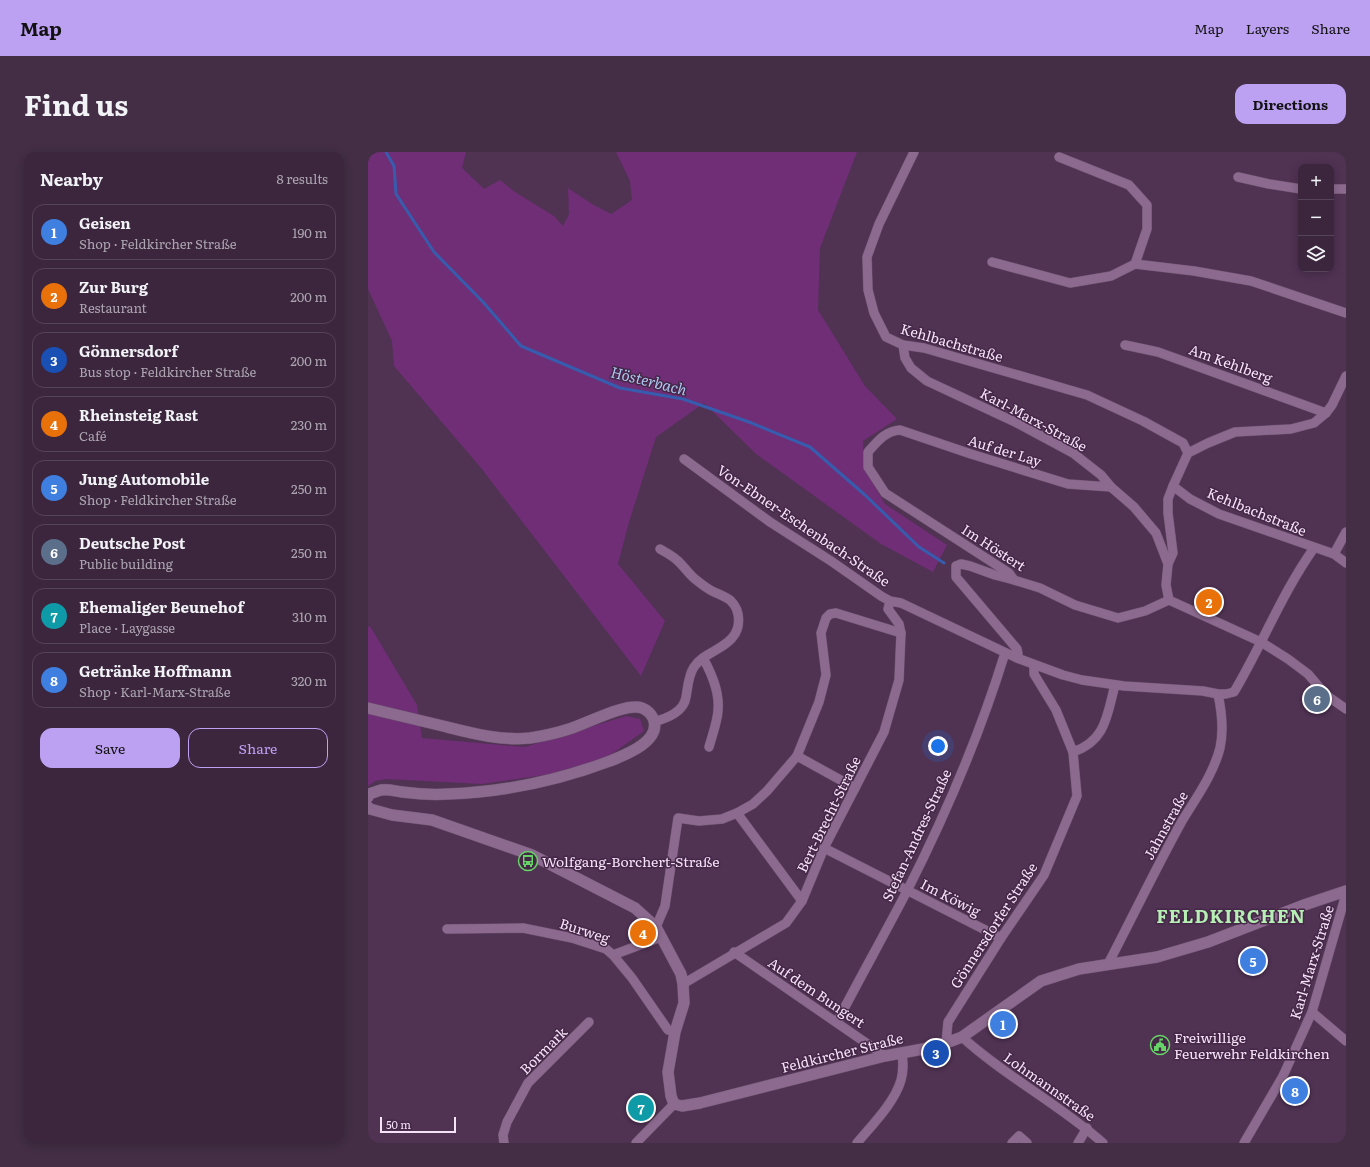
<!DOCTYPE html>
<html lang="en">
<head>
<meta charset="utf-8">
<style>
	body { margin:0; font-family:Literata,serif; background:#432e45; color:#f1f3f6 }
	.controls { position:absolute; right:12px; top:12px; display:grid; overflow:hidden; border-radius:8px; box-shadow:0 2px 10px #0003 }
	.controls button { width:36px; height:36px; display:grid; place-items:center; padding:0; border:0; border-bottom:1px solid #554358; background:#3c263e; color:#f1f3f6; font:20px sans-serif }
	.scale { position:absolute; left:12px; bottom:10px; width:76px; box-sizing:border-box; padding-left:4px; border:2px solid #f6e2f7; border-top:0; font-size:11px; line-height:14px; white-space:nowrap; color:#f6e2f7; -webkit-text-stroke:3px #452748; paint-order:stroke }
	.you { position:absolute; left:570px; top:594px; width:14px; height:14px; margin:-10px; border:3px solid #fff; border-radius:50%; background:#1a73e8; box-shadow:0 0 0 6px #1a73e833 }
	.badge { display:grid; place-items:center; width:26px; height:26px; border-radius:50%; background:#bca0f2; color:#fff; font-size:13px; font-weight:700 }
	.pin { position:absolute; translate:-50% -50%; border:2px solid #fff; box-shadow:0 1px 4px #0006 }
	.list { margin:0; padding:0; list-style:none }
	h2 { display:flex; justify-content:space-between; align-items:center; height:52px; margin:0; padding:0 16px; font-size:17px }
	h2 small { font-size:13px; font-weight:400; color:#aca5b0 }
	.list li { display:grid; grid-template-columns:26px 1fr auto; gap:12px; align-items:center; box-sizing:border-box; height:56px; margin:0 8px 8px; padding:0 8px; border:1px solid #554358; border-radius:12px }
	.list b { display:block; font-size:15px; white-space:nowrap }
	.list p { margin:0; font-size:13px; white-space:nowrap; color:#aca5b0 }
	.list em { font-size:13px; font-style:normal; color:#aca5b0 }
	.actions { display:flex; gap:8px; padding:12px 16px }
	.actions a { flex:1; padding:9px 0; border:1px solid #bca0f2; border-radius:12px; text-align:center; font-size:14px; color:#bca0f2 }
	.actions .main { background:#bca0f2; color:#111 }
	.icon { flex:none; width:22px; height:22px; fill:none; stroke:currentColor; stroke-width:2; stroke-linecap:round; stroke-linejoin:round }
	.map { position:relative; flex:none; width:978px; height:991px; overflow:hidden; border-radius:12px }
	header { display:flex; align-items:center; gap:24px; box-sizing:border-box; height:56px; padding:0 20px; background:#bca0f2; color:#111 }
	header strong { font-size:19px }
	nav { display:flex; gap:22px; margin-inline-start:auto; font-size:14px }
	.intro { display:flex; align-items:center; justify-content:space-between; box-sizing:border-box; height:96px; padding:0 24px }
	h1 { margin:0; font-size:28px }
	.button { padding:10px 18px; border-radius:12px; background:#bca0f2; color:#111; font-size:14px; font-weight:700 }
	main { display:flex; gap:24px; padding:0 24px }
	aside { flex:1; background:#3c263e; border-radius:12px; box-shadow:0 2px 10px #0003 }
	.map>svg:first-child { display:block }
</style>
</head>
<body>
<header>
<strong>Map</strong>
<nav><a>Map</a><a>Layers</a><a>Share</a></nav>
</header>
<div class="intro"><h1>Find us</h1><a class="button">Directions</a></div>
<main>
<aside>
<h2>Nearby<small>8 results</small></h2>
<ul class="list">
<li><span class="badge" style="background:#3f7fe0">1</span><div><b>Geisen</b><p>Shop · Feldkircher Straße</p></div><em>190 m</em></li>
<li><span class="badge" style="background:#e8710a">2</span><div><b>Zur Burg</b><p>Restaurant</p></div><em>200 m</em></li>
<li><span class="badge" style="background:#1a4fb4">3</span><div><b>Gönnersdorf</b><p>Bus stop · Feldkircher Straße</p></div><em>200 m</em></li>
<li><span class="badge" style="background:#e8710a">4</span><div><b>Rheinsteig Rast</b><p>Café</p></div><em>230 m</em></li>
<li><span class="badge" style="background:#3f7fe0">5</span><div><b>Jung Automobile</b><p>Shop · Feldkircher Straße</p></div><em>250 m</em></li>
<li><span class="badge" style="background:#5c6f8a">6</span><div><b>Deutsche Post</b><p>Public building</p></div><em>250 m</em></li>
<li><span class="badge" style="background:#0f9aa8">7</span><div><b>Ehemaliger Beunehof</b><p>Place · Laygasse</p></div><em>310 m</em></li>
<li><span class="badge" style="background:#3f7fe0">8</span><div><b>Getränke Hoffmann</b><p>Shop · Karl-Marx-Straße</p></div><em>320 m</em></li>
</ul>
<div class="actions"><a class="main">Save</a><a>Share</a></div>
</aside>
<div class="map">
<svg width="978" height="991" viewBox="0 0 978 991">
	<rect width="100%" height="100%" fill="#503253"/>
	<g fill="#6f2e76">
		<polygon points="0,0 98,0 94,16 116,37 132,28 147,40 186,64 195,74 201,62 200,36 224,52 243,62 264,48 262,29 248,0 489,0 452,96 450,158 497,234 529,267 495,289 495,314 517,352 579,393 565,420 513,392 388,302 336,251 288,285 261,370 250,412 297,469 273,524 113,316 26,214 24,189 0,137"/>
		<polygon points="2,474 49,553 54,586 157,595 258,564 272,567 276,579 241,604 190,621 114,632 18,627 7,629 0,634 0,475"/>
	</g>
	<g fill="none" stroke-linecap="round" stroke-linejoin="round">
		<polyline stroke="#375cae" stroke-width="3" points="18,0 26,14 28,42 66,100 115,150 153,194 252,236 315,247 381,270 442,295 497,343 551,395 576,411"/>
		<g stroke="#6b516d" stroke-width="10">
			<g id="minor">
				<polyline points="546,0 511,72 499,105 500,138 506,161 518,185 535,193 556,196 719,243 775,269 815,291 820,301"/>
				<polyline points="691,5 761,33 779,53 779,77 767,112"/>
				<polyline points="870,25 901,32 933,37"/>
				<polyline points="963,37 978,37"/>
				<polyline points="624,110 702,131 743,124 767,112 826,119 883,129 978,161"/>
				<polyline points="535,193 537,206 543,216 559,229 649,271 705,301 733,323 743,335 766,355 788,381 800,412 798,433 801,448 893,490 920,507 940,522 958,543 978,557"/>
				<polyline points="757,193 790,200 958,261"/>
				<path d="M316,307L402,370L463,409L513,444L522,449L533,451L649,506L695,523L714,528L756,534L835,539L850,542H858L866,540C894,493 914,441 946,396"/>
				<polyline points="805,334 822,347 851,362 966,402 978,411"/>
				<polyline points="966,402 978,380"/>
				<polyline points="800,412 805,401 800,361 800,347 805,334 820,301 840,291 867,280 923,277 946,271 958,261 964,253 978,224"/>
				<path d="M646,428L641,421L517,341L500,315V300C509,290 517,279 532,278L603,302L700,332L743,335"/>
				<path d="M335,506C344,522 352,540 350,559C349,571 344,584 341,595"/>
				<polyline points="649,506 650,502 649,497 588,425 588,414 593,412 602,414 627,423 646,428 672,436 707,453 750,466 777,459 801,448"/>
				<path d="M286,570C299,566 316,560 318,545C320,535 320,524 326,515C334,502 354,498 364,486C373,476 373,459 363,449C359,445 350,442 344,439C338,436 332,431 327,427C321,422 317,416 312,411C307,405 299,401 292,397"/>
				<path d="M705,600C738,589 739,563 747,533"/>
				<polyline points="429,604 487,636"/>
				<polyline points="369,661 434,749"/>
				<polyline points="456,696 633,786"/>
				<polyline points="288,775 297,754 310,666 331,669 354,667 369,661 385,652 399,639 429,604 451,550 458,523 453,481 458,466 462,462 468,461 533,481"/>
				<polyline points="79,777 155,776 204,786 238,797 245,803 264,826 300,878 307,880"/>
				<polyline points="366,800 517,904"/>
				<polyline points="245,803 293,785"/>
				<path d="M740,812C765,764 788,716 814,669C828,646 845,623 852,596C856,578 854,561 850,542"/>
				<polyline points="315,832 418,771 434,749 456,696 516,580 531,528 533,481 531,472 520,457 522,449"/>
				<polyline points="944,860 978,889"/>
				<path d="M469,870C492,826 516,783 539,739C577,664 612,582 637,501"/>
				<path d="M594,885C638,925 691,952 735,991"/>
				<polyline points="578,891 580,870 633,786 676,723 709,644 705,600 688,558 666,522 666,513"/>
				<polyline points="136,991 135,983 139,970 160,931 221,870"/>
				<polyline points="268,991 306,952"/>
				<path d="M489,991C504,973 527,950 533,928C536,918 535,910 534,900"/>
				<polyline points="644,991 651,984 659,991"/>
				<polyline points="710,991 719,976"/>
				<polyline points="876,991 915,924 944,860 978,742"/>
			</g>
		</g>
		<g stroke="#6b516d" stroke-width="12">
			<g id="tertiary">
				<path d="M0,556C25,562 50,568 75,574C103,581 132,589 162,586C175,584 189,581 201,577C218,572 258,550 274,556C279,558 283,562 285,566C295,589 257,603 242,609C189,629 137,640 80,642C65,643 49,642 34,640C27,639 20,637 13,638C9,639 5,641 1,642L0,645"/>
				<polyline points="0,655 2,657 24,663 64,668 164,703 267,756 288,775 313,822 315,832 316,851 307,880 300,920 303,944 306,952 314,954 332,951 517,904 566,895 578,891 594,885 673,829 711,817 789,805 840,790 936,753 978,739"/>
			</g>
		</g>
		<use href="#minor" stroke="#8c6a8f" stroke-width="9"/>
		<use href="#tertiary" stroke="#8c6a8f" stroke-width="11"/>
	</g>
	<defs>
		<g id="bus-ring" transform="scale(1)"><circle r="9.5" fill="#452748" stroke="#66d466" stroke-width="1.5"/><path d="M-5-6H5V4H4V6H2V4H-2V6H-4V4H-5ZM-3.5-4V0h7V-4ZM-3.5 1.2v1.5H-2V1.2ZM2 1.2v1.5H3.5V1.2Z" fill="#66d466"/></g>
		<g id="civic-ring" transform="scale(1)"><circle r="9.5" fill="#452748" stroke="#66d466" stroke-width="1.5"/><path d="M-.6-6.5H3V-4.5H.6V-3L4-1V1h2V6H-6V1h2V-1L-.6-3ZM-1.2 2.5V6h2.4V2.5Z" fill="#66d466"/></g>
	</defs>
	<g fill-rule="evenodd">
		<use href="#bus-ring" x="160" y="709"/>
		<use href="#civic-ring" x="792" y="893"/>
	</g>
	<g text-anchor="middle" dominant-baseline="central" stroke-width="3" stroke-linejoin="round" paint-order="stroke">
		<g font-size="14" fill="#f6e2f7" stroke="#452748">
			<text transform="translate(584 190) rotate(16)">Kehlbachstraße</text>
			<text transform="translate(863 211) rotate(20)">Am Kehlberg</text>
			<text transform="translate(666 267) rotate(28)">Karl-Marx-Straße</text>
			<text transform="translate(637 298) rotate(17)">Auf der Lay</text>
			<text transform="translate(889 359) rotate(22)">Kehlbachstraße</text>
			<text transform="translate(436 373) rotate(34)">Von-Ebner-Eschenbach-Straße</text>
			<text transform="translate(626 395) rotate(33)">Im Höstert</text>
			<text transform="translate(460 662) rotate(-64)">Bert-Brecht-Straße</text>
			<text transform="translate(797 673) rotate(-61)">Jahnstraße</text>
			<text transform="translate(548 683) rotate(-65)">Stefan-Andres-Straße</text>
			<text transform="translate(583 745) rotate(27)">Im Köwig</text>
			<text transform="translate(625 773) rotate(-57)">Gönnersdorfer Straße</text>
			<text transform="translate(217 778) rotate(18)">Burweg</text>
			<text transform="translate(943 810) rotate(-73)">Karl-Marx-Straße</text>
			<text transform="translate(449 840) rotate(34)">Auf dem Bungert</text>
			<text transform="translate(175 898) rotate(-45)">Bormark</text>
			<text transform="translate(474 900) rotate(-14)">Feldkircher Straße</text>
			<text transform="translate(682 934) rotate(35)">Lohmannstraße</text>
		</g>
		<g font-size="14" fill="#f6e2f7" stroke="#452748" text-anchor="start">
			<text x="174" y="709">Wolfgang-Borchert-Straße</text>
			<text x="806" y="885">Freiwillige<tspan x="806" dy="16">Feuerwehr Feldkirchen</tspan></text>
		</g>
		<g font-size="15" font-style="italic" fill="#aec5f0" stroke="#452748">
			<text transform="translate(281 228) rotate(14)">Hösterbach</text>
		</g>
		<g font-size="18" font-weight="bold" letter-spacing="1" fill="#b6efb3" stroke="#452748">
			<text x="863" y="763">FELDKIRCHEN</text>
		</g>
	</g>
</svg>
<div class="controls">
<button>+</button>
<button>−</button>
<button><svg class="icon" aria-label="layers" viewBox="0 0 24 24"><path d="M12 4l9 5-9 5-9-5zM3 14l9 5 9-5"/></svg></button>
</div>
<div class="scale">50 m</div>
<div class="you"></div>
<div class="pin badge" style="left:635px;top:872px;background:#3f7fe0">1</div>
<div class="pin badge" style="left:841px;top:450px;background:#e8710a">2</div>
<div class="pin badge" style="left:568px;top:901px;background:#1a4fb4">3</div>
<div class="pin badge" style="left:275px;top:781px;background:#e8710a">4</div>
<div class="pin badge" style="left:885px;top:809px;background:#3f7fe0">5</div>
<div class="pin badge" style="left:949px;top:547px;background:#5c6f8a">6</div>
<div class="pin badge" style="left:273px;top:956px;background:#0f9aa8">7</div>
<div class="pin badge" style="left:927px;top:939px;background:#3f7fe0">8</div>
</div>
</main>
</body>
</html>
